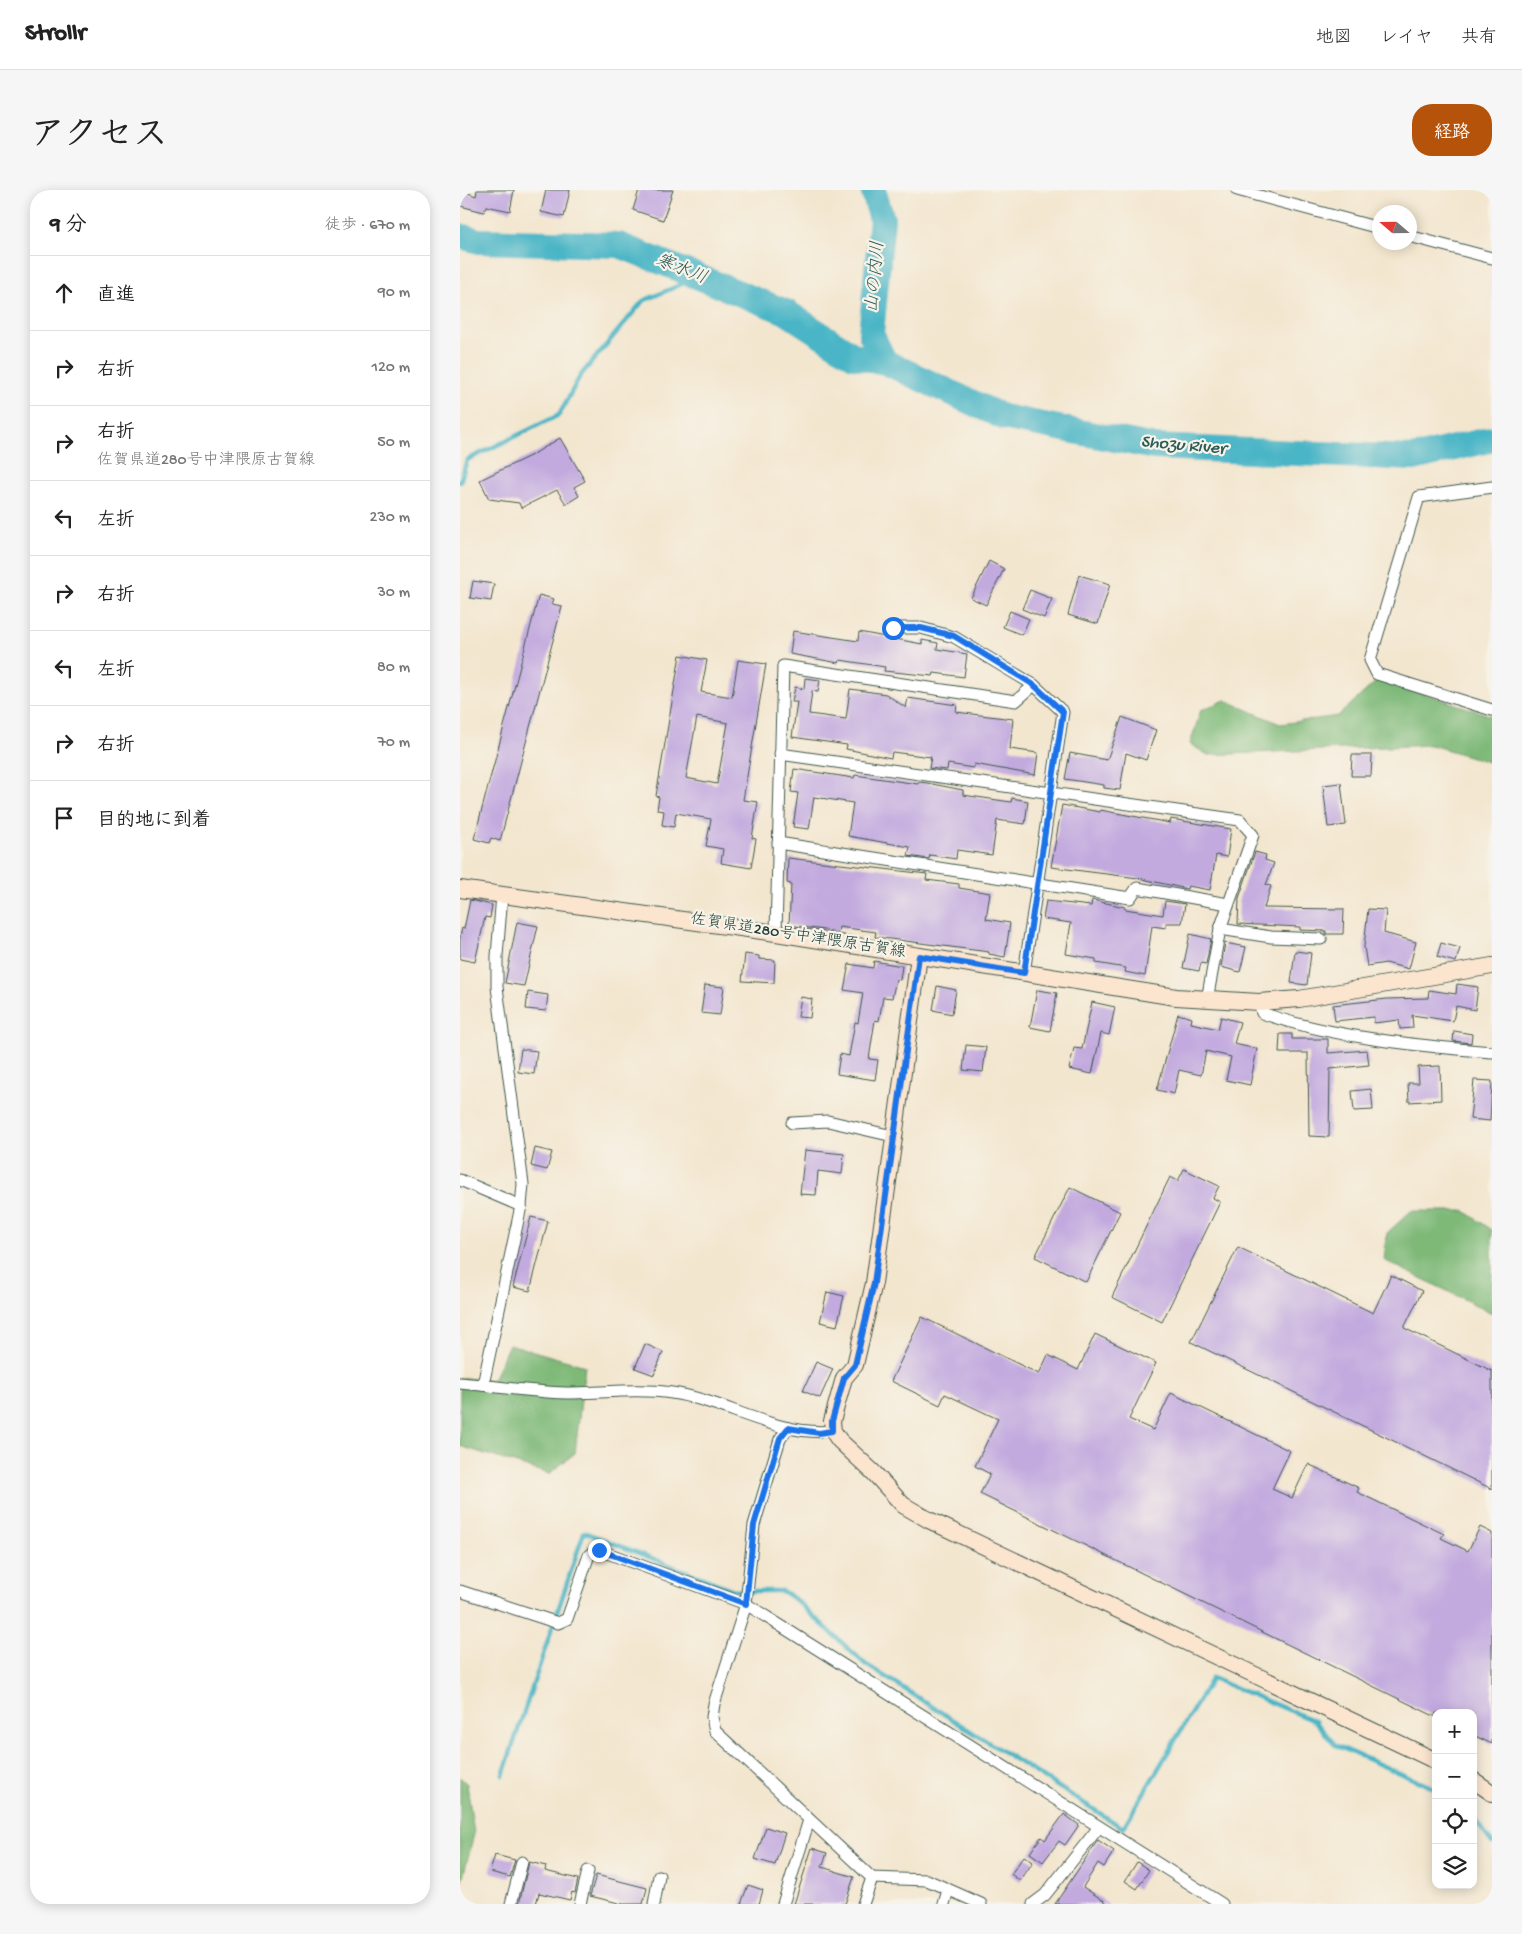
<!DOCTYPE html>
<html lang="ja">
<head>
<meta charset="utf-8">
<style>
	body { margin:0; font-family:"Gochi Hand","Klee One",sans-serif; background:#f6f6f6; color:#222 }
	.controls { position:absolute; right:15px; bottom:15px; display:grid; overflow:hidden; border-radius:10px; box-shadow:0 2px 12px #0003 }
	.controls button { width:45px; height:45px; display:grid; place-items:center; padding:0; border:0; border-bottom:1px solid #e0e0e0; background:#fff; color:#222; font:25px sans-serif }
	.compass { position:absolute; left:912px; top:15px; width:45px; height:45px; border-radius:50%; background:#fff; box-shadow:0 2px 12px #0003; rotate:290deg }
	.stop { position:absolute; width:15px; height:15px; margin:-11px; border:4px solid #1a73e8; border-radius:50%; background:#fff }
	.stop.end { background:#1a73e8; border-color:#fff; box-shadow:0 1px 5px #0008 }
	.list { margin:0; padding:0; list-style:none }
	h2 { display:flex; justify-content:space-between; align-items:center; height:65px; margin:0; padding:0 20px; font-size:21px }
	h2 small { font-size:16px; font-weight:400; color:#767676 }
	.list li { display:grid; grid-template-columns:32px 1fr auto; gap:15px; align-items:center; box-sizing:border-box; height:75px; padding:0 20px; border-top:1px solid #e0e0e0 }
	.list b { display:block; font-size:19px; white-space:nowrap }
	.list p { margin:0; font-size:16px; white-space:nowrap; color:#767676 }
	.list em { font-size:16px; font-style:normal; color:#767676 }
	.icon { flex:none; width:28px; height:28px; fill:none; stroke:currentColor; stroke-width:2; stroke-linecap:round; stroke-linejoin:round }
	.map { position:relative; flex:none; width:1032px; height:1714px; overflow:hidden; border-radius:20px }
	header { display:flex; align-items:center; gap:30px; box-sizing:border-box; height:70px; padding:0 25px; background:#fff; border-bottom:1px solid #e0e0e0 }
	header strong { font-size:24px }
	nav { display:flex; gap:28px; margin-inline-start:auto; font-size:18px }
	.intro { display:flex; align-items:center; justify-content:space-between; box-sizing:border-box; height:120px; padding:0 30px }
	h1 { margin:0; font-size:35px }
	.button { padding:12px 22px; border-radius:20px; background:#b45309; color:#fff; font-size:18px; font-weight:700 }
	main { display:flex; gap:30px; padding:0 30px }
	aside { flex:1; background:#fff; border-radius:20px; box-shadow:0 2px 12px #0003 }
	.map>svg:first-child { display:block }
</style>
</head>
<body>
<header>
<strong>Strollr</strong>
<nav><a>地図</a><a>レイヤ</a><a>共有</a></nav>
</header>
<div class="intro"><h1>アクセス</h1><a class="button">経路</a></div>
<main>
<aside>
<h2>9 分<small>徒歩 · 670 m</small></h2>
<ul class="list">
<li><svg class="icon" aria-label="ahead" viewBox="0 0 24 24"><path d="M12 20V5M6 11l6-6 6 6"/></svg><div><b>直進</b></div><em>90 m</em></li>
<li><svg class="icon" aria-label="right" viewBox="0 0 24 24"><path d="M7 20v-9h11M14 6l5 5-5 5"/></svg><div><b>右折</b></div><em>120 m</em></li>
<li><svg class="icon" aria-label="right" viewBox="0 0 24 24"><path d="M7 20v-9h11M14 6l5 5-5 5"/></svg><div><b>右折</b><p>佐賀県道280号中津隈原古賀線</p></div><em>50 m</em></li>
<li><svg class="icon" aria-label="left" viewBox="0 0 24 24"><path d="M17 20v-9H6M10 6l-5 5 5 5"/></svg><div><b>左折</b></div><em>230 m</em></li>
<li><svg class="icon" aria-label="right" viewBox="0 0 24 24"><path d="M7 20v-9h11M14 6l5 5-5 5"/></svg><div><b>右折</b></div><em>30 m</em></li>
<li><svg class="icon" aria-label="left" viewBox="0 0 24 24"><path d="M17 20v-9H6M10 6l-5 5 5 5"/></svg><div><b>左折</b></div><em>80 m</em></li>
<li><svg class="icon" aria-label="right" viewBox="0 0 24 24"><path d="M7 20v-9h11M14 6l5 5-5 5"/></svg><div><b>右折</b></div><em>70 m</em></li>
<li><svg class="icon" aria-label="arrive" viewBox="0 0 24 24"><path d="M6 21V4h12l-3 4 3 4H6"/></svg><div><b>目的地に到着</b></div></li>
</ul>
</aside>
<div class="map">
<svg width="1032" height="1714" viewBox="0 0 1032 1714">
	<rect width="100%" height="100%" fill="#f7f3e8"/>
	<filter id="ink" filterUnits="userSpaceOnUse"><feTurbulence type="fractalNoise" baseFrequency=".02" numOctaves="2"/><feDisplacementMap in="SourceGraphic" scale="10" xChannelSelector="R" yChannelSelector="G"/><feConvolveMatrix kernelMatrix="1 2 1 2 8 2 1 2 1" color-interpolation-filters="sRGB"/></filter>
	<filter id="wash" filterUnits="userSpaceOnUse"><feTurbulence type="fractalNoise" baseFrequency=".0096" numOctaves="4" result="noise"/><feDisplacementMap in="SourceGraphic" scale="20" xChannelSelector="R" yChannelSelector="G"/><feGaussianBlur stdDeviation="1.12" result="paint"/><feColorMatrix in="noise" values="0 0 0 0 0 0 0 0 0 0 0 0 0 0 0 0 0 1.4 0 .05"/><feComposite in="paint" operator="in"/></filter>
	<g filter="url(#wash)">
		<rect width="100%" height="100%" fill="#f3e6cf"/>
		<g fill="#7eb978" stroke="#4e7b56">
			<polygon points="919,489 1032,526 1032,573 971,555 748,565 730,554 741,520 765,510 820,534 878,526"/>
			<polygon points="951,1021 1005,1021 1032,1040 1032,1123 924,1070 927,1043"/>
			<polygon points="49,1154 125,1176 115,1263 89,1284 0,1256 0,1188 33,1190"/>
			<polygon points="0,1587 7,1594 14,1644 0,1698"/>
		</g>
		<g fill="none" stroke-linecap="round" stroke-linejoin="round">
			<g stroke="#4ab5c6" stroke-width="4.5">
				<polyline points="0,292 7,270 99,225 120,186 183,111 238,87"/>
				<polyline points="43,1585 124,1342 277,1401 322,1401 336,1410 405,1474 663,1638 752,1488 855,1531 875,1555 976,1599"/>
				<polyline points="1013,1627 1032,1653"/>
			</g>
			<g stroke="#4ab5c6" stroke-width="26">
				<polyline points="413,0 422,29 411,144 425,172"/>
				<polyline points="0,46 19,51 159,55 326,122 394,166 425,172 543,227 695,257 953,268 1032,249"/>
			</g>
		</g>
		<g id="blocks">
			<g fill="#c2aadf" fill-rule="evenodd">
				<polygon points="0,0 16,6 17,0 54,0 50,21 26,16 24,22 0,16"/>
				<polygon points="86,0 110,0 104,27 81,22"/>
				<polygon points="179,0 213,0 203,30 173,20"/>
				<polygon points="100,248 125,291 114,297 119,306 106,314 97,300 61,318 59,313 29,309 20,290 72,265"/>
				<polygon points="529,371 544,379 526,415 511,408"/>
				<polygon points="619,385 650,394 638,434 608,425"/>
				<polygon points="13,391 34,394 31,411 10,408"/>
				<polygon points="570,400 592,409 584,428 562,419"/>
				<polygon points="79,405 94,409 92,414 102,416 40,651 31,648 29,653 14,649"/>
				<polygon points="550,421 569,429 562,445 543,437"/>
				<polygon points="333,441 398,451 399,442 462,454 462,450 478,453 477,459 507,464 504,487 474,483 473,486 444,483 424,481 425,477 380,470 379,473 330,464"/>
				<path d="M220,465L247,470L241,502L272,507L278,470L306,474L283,610L298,612L292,648L296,649L291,678L261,673L263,659L246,656L251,629L216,623L214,637L202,635L204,621L197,620L199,607L196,606ZM237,527L268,533L257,594L226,588Z"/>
				<polygon points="345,488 360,490 358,502 352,501 349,524 386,529 390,499 426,504 446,518 448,508 497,515 496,522 553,529 550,559 578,563 575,585 514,574 513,578 488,574 487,580 469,578 471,567 432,562 431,568 386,559 387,555 332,547 337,512 332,512 335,497 344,499"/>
				<polygon points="662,527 696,540 686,570 666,563 660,600 644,598 644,595 605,589 610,563 647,570"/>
				<polygon points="892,565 912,565 911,586 891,586"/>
				<polygon points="334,579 394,588 395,585 458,594 459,592 467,593 503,600 503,605 551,612 552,608 568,611 565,634 537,630 532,665 497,660 496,669 470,665 469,669 448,666 450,657 388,646 393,613 354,607 349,639 333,637 338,603 331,602"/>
				<polygon points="881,593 886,635 868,637 863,595"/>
				<polygon points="602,615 640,622 640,620 710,633 711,629 771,639 767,667 756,665 750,700 728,696 727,699 678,688 591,677"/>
				<polygon points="795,662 806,665 805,670 814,673 806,695 811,696 804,718 884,719 883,744 866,744 866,741 840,740 840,737 778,734 779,708"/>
				<polygon points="328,668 467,684 466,690 499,694 499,698 530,703 526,729 550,733 545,767 529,764 529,762 415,747 416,742 379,737 378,742 329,735 331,694 327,693"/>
				<polygon points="10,710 32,715 30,728 25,727 15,772 0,769 0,747 2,738 4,739"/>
				<polygon points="632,710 665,717 665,719 703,725 705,711 725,714 722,733 706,733 706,738 692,736 685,786 665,782 666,778 636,773 636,769 606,764 611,733 583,729 586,711 631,716"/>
				<polygon points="908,719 926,720 924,743 956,752 949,779 926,773 907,776 904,757"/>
				<polygon points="57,732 78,736 64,796 45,793"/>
				<polygon points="730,744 751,749 746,774 741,773 739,781 723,778"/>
				<polygon points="765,753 786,757 780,782 761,777"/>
				<polygon points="981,753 1000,758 996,772 977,767"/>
				<polygon points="835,761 851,763 847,795 831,793"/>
				<polygon points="285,764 299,766 299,769 315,770 314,793 282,791"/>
				<polygon points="414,771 442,776 440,790 436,789 432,808 423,807 419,831 415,830 409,869 418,870 415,890 377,884 380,864 389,866 395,832 398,833 403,803 384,800 389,774 413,778"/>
				<polygon points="997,794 1018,797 1015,820 996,816 993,831 952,825 953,838 940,839 939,830 914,833 914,827 875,831 873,815 927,809 968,808 969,800 996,804"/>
				<polygon points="245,795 264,797 260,825 241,823"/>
				<polygon points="477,796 496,800 492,824 473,820"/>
				<polygon points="577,800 597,803 590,841 570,837"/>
				<polygon points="68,802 88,805 86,821 66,819"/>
				<polygon points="341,807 352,809 350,828 338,827"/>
				<polygon points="632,812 655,817 649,845 641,843 632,884 609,879 614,858 622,859"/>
				<polygon points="718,824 732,828 731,833 758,839 761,827 780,832 774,854 797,859 790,895 766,890 771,867 746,861 741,885 719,880 714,904 697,900"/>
				<polygon points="994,841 1012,844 1011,853 993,851"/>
				<polygon points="820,844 832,844 832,849 868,849 868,863 907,860 909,875 870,879 869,947 849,946 848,863 819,863"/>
				<polygon points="506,855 526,857 523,882 503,880"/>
				<polygon points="61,859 77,861 74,884 58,882"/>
				<polygon points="980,876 981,910 949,912 948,893 959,893 958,877"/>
				<polygon points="1014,890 1032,891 1030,931 1010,929"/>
				<polygon points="911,899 913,920 894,921 892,901"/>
				<polygon points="75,958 92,962 87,980 71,976"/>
				<polygon points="345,960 384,964 382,984 358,981 356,1005 340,1004"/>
				<polygon points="724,979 759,996 753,1008 760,1012 702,1132 652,1107 710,987 718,991"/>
				<polygon points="610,997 660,1022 626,1092 575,1067"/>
				<polygon points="71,1027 88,1031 70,1101 53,1097"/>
				<polygon points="778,1057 913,1123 931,1085 962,1101 944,1138 1032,1181 1032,1299 731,1152"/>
				<polygon points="367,1102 384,1106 377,1136 360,1132"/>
				<polygon points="462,1127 579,1184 588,1165 618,1180 635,1144 696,1173 669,1229 693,1240 711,1203 830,1261 812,1299 832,1308 848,1274 899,1298 897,1302 984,1344 981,1348 1008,1361 1020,1337 1032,1343 1032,1554 1013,1545 1013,1523 976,1523 976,1527 520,1304 530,1284 515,1276 538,1229 485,1204 480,1215 431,1191"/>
				<polygon points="185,1154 203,1162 194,1185 175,1178"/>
				<polygon points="356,1172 373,1179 360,1208 343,1201"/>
				<polygon points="604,1624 619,1635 605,1655 599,1651 583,1672 570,1663 581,1647 585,1650"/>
				<polygon points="306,1637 325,1643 315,1675 295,1669"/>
				<polygon points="638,1650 654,1661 644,1677 638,1673 623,1697 649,1714 595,1714"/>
				<polygon points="352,1658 367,1663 362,1677 394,1687 385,1714 334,1714"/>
				<polygon points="35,1665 55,1670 50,1687 30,1682"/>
				<polygon points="564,1666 573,1672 560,1691 551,1684"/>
				<polygon points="69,1672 86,1676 85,1681 118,1689 115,1703 112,1702 110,1710 79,1703 76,1714 59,1714"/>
				<polygon points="677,1672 689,1680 677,1699 665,1691"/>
				<polygon points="136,1685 187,1698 183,1714 163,1714 130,1706"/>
				<polygon points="288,1695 303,1700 299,1714 281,1714"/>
			</g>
		</g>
	</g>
	<g filter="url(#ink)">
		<use href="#blocks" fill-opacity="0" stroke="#3f564b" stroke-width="1"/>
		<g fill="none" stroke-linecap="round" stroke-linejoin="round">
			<g stroke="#3f564b" stroke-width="13">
				<g id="street">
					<polyline points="777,0 919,38"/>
					<polyline points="949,46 1032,68"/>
					<polyline points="1032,297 959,307 910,470 917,484 1032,520"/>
					<polyline points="433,438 461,438 494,447 574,495"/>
					<polyline points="320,564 780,630 793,645 760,739 747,810"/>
					<polyline points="318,653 670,708 677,698 768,714"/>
					<polyline points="760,739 811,747 861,749"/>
					<polyline points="316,743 323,476 556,511 574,495 603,522 564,783"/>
					<path d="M799,812L802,823C869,847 960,856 1032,862"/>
					<polyline points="332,933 368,931 433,946"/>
					<polyline points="0,990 61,1016"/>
					<path d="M0,1193C35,1196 71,1202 106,1203C139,1203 179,1198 212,1203C266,1211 317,1247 373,1241"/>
					<polyline points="23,1195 61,1016 63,994 37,797 37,766 42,705"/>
					<polyline points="328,1238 320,1249 294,1335 286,1414 254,1514 252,1527 255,1541 412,1688 467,1690 521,1714"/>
					<polyline points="0,1401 98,1433 107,1429 129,1365 139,1360 286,1414 762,1714"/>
					<polyline points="51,1714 62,1672"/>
					<polyline points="120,1714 128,1681"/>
					<polyline points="194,1714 199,1686"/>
					<polyline points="323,1714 349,1630"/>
					<polyline points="403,1714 412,1688"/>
					<polyline points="484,1714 488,1700"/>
					<polyline points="573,1714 585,1705 639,1637"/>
				</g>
			</g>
			<g stroke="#3f564b" stroke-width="18">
				<g id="secondary">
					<polyline points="0,699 316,743 716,807 799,812 839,809 1032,776"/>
					<polyline points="459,766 414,1093 395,1175 384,1188 372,1231 373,1241 379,1250 414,1283 443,1315 469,1330 976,1571"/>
					<polyline points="1013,1590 1032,1603"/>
				</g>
			</g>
			<use href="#street" stroke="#fff" stroke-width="11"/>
			<use href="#secondary" stroke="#fce5cf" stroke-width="16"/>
		</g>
	</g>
	<g fill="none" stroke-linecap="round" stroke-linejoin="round" filter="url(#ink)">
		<polyline stroke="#1a73e8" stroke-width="6" points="139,1360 286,1414 294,1335 320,1248 328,1238 359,1243 372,1241 372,1231 384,1188 395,1175 414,1093 459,766 564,783 603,522 574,495 494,446 461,438 433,438"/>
	</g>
	<g text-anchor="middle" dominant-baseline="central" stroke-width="4.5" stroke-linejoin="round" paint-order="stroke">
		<g font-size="16" fill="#1f3d34" stroke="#f7f3e8">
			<text transform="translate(338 747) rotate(9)">佐賀県道280号中津隈原古賀線</text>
		</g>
		<g font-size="18" font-style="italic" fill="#2a5b58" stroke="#f7f3e8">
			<text transform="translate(221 80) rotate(22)">寒水川</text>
			<text transform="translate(416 87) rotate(-85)">山の内川</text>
			<text transform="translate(723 256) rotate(5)">Shozu River</text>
		</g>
	</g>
</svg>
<div class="controls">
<button>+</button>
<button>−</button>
<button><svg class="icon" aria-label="locate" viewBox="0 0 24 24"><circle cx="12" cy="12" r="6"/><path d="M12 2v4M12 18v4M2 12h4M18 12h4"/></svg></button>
<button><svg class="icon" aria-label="layers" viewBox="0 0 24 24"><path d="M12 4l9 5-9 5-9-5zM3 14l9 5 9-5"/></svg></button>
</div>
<svg class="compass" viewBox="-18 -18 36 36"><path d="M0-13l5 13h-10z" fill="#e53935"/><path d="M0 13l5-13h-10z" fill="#767676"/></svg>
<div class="stop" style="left:433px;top:438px"></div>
<div class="stop end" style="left:139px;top:1360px"></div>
</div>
</main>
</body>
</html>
